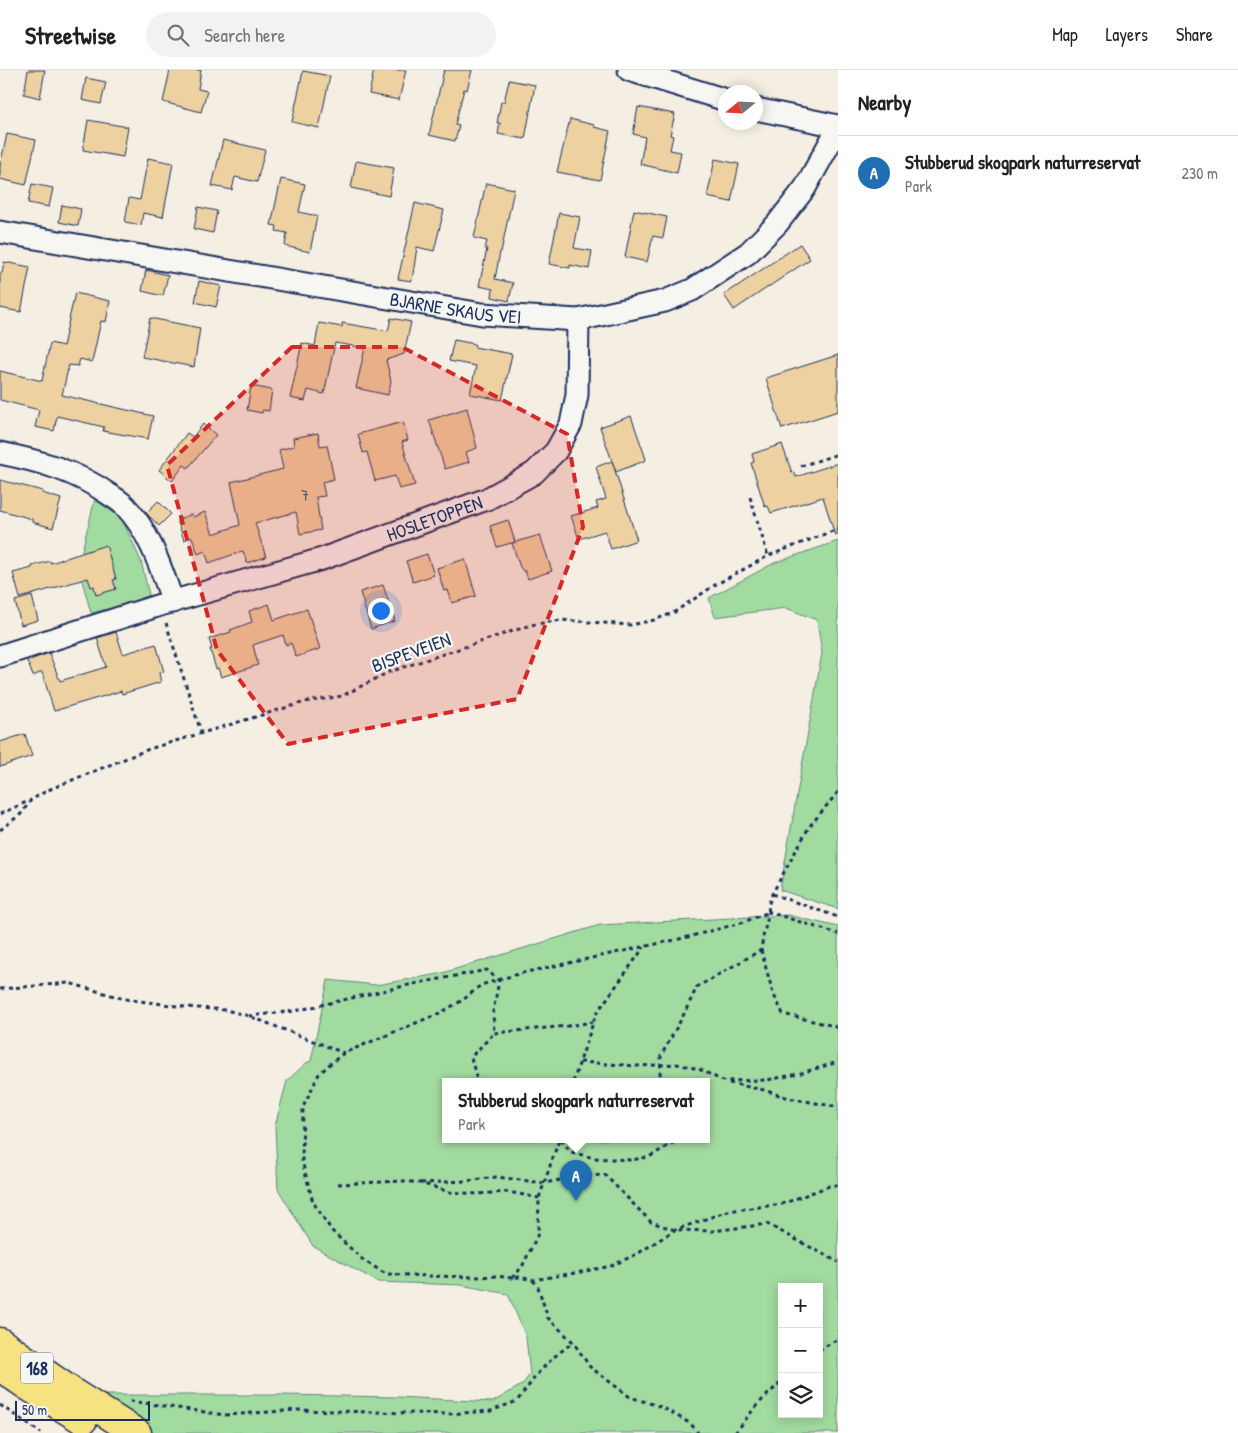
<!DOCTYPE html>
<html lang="en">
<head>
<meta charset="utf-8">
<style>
	body { margin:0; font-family:"Patrick Hand",sans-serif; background:#f2f2f2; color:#222 }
	.controls { position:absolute; right:15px; bottom:15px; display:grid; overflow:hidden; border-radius:0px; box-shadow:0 2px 12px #0003 }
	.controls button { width:45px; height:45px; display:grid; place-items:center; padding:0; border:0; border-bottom:1px solid #e0e0e0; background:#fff; color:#222; font:25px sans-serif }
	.compass { position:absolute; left:718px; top:15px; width:45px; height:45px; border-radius:50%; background:#fff; box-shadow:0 2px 12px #0003; rotate:252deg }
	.scale { position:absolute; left:15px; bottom:12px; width:135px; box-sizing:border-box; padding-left:5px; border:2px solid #1b2f5e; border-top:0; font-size:14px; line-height:18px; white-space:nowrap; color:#1b2f5e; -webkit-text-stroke:4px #f6f6f2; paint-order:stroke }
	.you { position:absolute; left:380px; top:540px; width:18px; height:18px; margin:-12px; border:4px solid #fff; border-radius:50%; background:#1a73e8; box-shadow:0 0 0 8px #1a73e833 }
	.badge { display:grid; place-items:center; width:32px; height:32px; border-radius:50%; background:#1f6fb2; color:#fff; font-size:16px; font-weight:700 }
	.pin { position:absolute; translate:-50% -41px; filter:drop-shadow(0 1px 2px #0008) }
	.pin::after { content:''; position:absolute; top:26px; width:18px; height:15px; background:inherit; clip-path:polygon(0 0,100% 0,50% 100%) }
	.popup { position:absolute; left:442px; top:1008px; width:268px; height:65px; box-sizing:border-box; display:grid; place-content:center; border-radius:0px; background:#fff; filter:drop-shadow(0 1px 4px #0005); font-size:16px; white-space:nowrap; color:#767676 }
	.popup b { font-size:19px; color:#222 }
	.popup::after { content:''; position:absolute; left:50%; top:100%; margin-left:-10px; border:10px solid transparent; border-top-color:#fff }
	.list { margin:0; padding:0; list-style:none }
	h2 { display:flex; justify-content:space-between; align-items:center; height:65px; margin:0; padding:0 20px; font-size:21px }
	h2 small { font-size:16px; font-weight:400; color:#767676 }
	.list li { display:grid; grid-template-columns:32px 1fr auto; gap:15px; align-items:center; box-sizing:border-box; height:75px; padding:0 20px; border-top:1px solid #e0e0e0 }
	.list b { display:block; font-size:19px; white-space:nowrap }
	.list p { margin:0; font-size:16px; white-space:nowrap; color:#767676 }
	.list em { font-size:16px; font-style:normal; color:#767676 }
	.icon { flex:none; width:28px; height:28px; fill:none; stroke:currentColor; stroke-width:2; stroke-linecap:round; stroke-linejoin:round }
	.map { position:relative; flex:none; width:838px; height:1363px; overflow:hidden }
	header { display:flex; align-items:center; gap:30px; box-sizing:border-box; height:70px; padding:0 25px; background:#fff; border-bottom:1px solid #e0e0e0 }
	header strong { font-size:24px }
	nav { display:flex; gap:28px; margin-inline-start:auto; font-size:18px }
	.search { width:350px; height:45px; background:#f2f2f2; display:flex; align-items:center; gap:12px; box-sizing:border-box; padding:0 18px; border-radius:28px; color:#767676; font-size:19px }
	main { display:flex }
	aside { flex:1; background:#fff }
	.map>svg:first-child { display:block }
</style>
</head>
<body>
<header>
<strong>Streetwise</strong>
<div class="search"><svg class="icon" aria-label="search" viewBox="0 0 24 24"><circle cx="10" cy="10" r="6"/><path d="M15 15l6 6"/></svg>Search here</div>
<nav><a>Map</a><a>Layers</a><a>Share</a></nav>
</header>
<main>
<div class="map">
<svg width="838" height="1363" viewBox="0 0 838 1363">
	<rect width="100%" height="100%" fill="#f4efe2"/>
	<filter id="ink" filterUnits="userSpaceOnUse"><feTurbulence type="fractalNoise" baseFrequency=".02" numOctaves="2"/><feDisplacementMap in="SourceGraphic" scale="10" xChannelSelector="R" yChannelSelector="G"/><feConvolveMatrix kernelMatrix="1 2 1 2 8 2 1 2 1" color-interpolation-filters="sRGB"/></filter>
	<g filter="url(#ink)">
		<g fill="#a2dba0" stroke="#5e857f" fill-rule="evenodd">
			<polygon points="95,429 122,449 141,491 150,529 91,543 78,496"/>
			<polygon points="838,471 838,839 780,820 822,583 817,550 786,538 715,547 709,528 774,493"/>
			<path d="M788,845L838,857V1363H148L97,1325H283L397,1327L493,1332L523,1314L530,1304L526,1267L508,1224L461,1215L378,1212L313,1176L278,1119L275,1056L287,1011L306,993L311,991L328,910L376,915L439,904L600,855ZM446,1012H706V1070H446ZM782,1217H819V1344H782Z"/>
		</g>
		<g fill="#eed1a1" stroke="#1b2f5e">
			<polygon points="28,0 45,0 40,28 24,24"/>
			<polygon points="170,0 201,0 198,19 207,21 201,42 163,32"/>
			<polygon points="374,0 406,0 399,30 369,24"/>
			<polygon points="444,0 472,0 467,20 464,19 455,55 459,56 455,71 429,65"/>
			<polygon points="303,1 330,6 319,58 292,52"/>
			<polygon points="86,8 106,12 101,34 82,30"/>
			<polygon points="509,10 535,15 525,69 498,64 500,53 497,53 501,32 504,32"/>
			<polygon points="638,37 675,44 670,65 673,66 670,80 681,82 677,103 640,94 645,67 633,64"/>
			<polygon points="570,49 594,55 594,57 610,61 600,110 557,102"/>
			<polygon points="88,50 128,57 123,87 83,80"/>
			<polygon points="7,64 36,70 26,115 0,109 0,96"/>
			<polygon points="223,70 265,80 257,112 235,107 232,120 212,116"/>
			<polygon points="148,88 173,93 163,147 143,143 141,155 125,152 129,128 140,130"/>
			<polygon points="715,89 739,94 731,132 707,127"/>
			<polygon points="356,91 394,98 389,126 351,118"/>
			<polygon points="281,109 305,114 299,142 317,146 310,182 285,176 287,163 276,161 277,156 271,155"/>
			<polygon points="486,113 514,119 501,182 500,182 495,209 513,213 509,231 492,227 493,219 479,216 487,179 485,179 487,171 474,168"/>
			<polygon points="32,114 53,118 49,137 28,133"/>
			<polygon points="415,133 444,140 434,181 417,177 412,211 398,209"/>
			<polygon points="62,135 81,139 78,156 59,152"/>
			<polygon points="198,137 217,141 213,163 194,159"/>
			<polygon points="634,140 667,147 663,168 653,166 647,192 625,187"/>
			<polygon points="559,143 580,147 574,178 592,181 589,199 570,195 570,198 549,194"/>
			<polygon points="800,174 810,189 734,240 724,225"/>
			<polygon points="4,192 30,197 21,242 0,238 0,203 2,203"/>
			<polygon points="146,200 168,205 163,226 142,221"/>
			<polygon points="199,211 221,216 216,237 195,232"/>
			<polygon points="75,223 110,231 106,252 101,251 92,292 80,289 78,296 69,295 62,325 153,346 148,369 103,361 104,357 57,346 54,361 35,357 39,340 0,330 0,301 42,311 50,273 63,276"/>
			<polygon points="150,248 200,258 194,297 142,287"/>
			<polygon points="391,248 411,252 404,284 386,290 391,311 388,325 356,318 365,278 335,273 324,324 308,320 305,331 290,328 302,273 315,276 319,253 342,257 342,253 388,261"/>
			<polygon points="454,270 475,274 474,277 512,284 502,330 470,324 476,296 449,291"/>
			<polygon points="838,285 838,341 782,359 766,308"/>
			<polygon points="251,316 272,320 269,341 263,340 262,343 247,340"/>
			<polygon points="467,338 477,378 466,382 469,392 445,399 429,350"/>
			<polygon points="631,346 646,389 644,391 616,402 600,357"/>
			<polygon points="403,352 408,370 402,372 415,415 399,419 395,406 375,411 367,382 363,383 358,364"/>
			<polygon points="203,354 216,365 188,398 184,395 172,411 159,400 187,363 193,367"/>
			<polygon points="318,363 320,376 327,375 334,409 322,412 325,426 316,427 321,460 300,464 296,442 255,453 266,487 247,493 243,481 209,493 205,481 198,484 192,467 184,470 177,450 192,444 193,447 205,442 213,464 240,455 231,412 283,399 279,380 294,376 293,368"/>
			<polygon points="782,374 792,403 794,402 796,407 838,393 838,464 835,465 823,427 771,443 768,436 765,437 751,393 754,392 752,384"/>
			<polygon points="612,391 637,470 611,479 605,461 579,469 571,446 598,438 596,432 606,429 596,397"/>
			<polygon points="0,410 43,421 42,423 61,429 53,458 32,452 32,449 0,440"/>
			<polygon points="158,431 171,444 159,456 146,443"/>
			<polygon points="508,450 515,472 497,477 490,456"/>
			<polygon points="540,465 552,501 528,509 525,501 523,501 520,497 512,473"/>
			<polygon points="106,475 116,509 113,510 116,519 96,525 94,516 91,517 88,508 20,528 13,503 32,498 32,496 50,491 51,493"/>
			<polygon points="427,484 434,505 413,512 406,491"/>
			<polygon points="465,489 476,526 452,533 448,520 444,521 437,498"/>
			<polygon points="383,515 395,551 371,559 360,522"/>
			<polygon points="32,526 38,550 21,555 15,531"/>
			<polygon points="269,534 274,550 307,539 320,579 296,587 291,573 286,575 283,565 253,575 258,595 221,607 218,598 216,599 210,579 212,579 209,569 231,562 230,560 252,552 249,541"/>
			<polygon points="116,562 123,584 156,574 164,602 159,603 161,612 122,624 121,621 54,641 42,602 33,606 27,591 49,583 60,611 106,597 97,568"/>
			<polygon points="25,664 32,686 0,697 0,672"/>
		</g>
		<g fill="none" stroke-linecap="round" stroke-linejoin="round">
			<g stroke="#1b2f5e" stroke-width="25">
				<g id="street">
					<polyline points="629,0 726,30"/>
					<polyline points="756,39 838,56"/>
					<path id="s1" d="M0,162L482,244L578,250L665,231L692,220L748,183L777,154L805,118L838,58"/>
					<path d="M0,383C40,391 76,401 110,425C115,428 121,432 125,436C150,462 161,499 173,532"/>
					<path id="s2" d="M0,586L160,535L322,489L487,429L534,403L556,381L571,354L577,325L578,250"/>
				</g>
			</g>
			<g stroke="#1b2f5e" stroke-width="31">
				<g id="primary">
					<polyline points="0,1272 75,1324 137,1363"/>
					<polyline points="0,1297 26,1315 83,1350"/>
				</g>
			</g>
			<g stroke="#1b2f5e" stroke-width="3" stroke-dasharray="4 4" stroke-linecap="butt">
				<polyline points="801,396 838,384"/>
				<polyline points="750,427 768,486"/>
				<polyline points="166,553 201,662"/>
				<polyline points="838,722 809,757 772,824 768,836 769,842 741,853 684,868 518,904 481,915 463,930 440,943 344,983 331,993 319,1004 303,1037 302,1091 313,1132 332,1161 363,1190 386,1204 429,1206 475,1207 496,1206 512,1208 519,1207 533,1210 581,1202 611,1196 637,1184 675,1160 728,1141 782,1134 829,1116 838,1115"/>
				<polyline points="0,744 31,730"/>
				<polyline points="0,760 21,744 31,730 48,720 149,679 305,632 342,626 389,602 531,555 561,550 631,555 654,550 673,543 715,515 768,486 838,459"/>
				<polyline points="772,824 838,847"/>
				<polyline points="761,880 773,923 783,944 834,956 838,959"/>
				<polyline points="0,919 69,913 125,929 185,937 226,940 249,946 344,983"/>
				<polyline points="249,946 295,941 413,914 487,900 499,911 493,941 494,963 568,956 593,952"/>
				<polyline points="580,992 637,996 677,994 699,999 723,1011 767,1010 798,1004 838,992"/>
				<polyline points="483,1012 476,1007 471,987 494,963"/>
				<polyline points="573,1012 596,944 644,877"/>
				<polyline points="664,1012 660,1006 661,986 683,946 697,917 761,880 763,867 769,842 838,864"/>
				<polyline points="729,1013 764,1020 789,1028 838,1037"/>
				<polyline points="561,1070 571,1082 594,1088 631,1090 649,1087 678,1070"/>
				<polyline points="421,1113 467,1111 496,1107 545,1113 575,1107 605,1105 651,1152 675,1160 713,1161 767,1154 838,1192"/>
				<polyline points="338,1114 403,1111 421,1113 449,1122 478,1124 508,1122 539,1128"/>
				<polyline points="512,1208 522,1197 538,1164 539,1128 559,1070"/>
				<polyline points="533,1210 538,1217 548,1248 573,1272 590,1297 630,1327 662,1337 691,1354 698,1363"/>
				<polyline points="819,1280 838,1269"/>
				<polyline points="130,1331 225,1345 298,1340 448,1344 491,1341 517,1331 539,1302 554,1287 573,1272"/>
				<polyline points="0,1335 41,1363"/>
				<polyline points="735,1363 757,1335 782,1311"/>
			</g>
			<use href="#street" stroke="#f6f6f2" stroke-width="21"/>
			<use href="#primary" stroke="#f6e281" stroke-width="28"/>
		</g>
	</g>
	<path fill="#d62828" fill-opacity="0.2" stroke="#d62828" stroke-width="4" stroke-dasharray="10 6" stroke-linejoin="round" d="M292,277H402L567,364L583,457L517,629L288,674L217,580L167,395Z"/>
	<g text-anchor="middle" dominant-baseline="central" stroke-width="4.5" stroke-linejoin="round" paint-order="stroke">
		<g font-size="16" fill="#50586f">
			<text x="305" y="425">7</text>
		</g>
		<rect fill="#f6f6f2" stroke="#5d6b8a" stroke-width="1" x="21" y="1282.5" width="32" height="31" rx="4"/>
		<g font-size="18" font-weight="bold" fill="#1b2f5e">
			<text x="37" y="1298">168</text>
		</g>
		<g font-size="19" fill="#1b2f5e" stroke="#f6f6f2">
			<text stroke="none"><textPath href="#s1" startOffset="462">BJARNE SKAUS VEI</textPath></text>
			<text stroke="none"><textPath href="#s2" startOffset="456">HOSLETOPPEN</textPath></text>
			<text transform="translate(411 582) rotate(-20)">BISPEVEIEN</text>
		</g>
	</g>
</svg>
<div class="controls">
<button>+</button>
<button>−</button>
<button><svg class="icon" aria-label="layers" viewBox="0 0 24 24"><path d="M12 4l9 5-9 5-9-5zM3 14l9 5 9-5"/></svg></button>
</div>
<svg class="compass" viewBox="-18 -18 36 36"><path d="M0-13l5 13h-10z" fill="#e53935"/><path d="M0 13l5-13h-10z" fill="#767676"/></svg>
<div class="scale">50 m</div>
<div class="you"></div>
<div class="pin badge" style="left:576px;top:1131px">A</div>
<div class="popup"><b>Stubberud skogpark naturreservat</b>Park</div>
</div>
<aside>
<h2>Nearby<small></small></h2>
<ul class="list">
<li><span class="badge">A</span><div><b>Stubberud skogpark naturreservat</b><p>Park</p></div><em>230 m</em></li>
</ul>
</aside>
</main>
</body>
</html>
